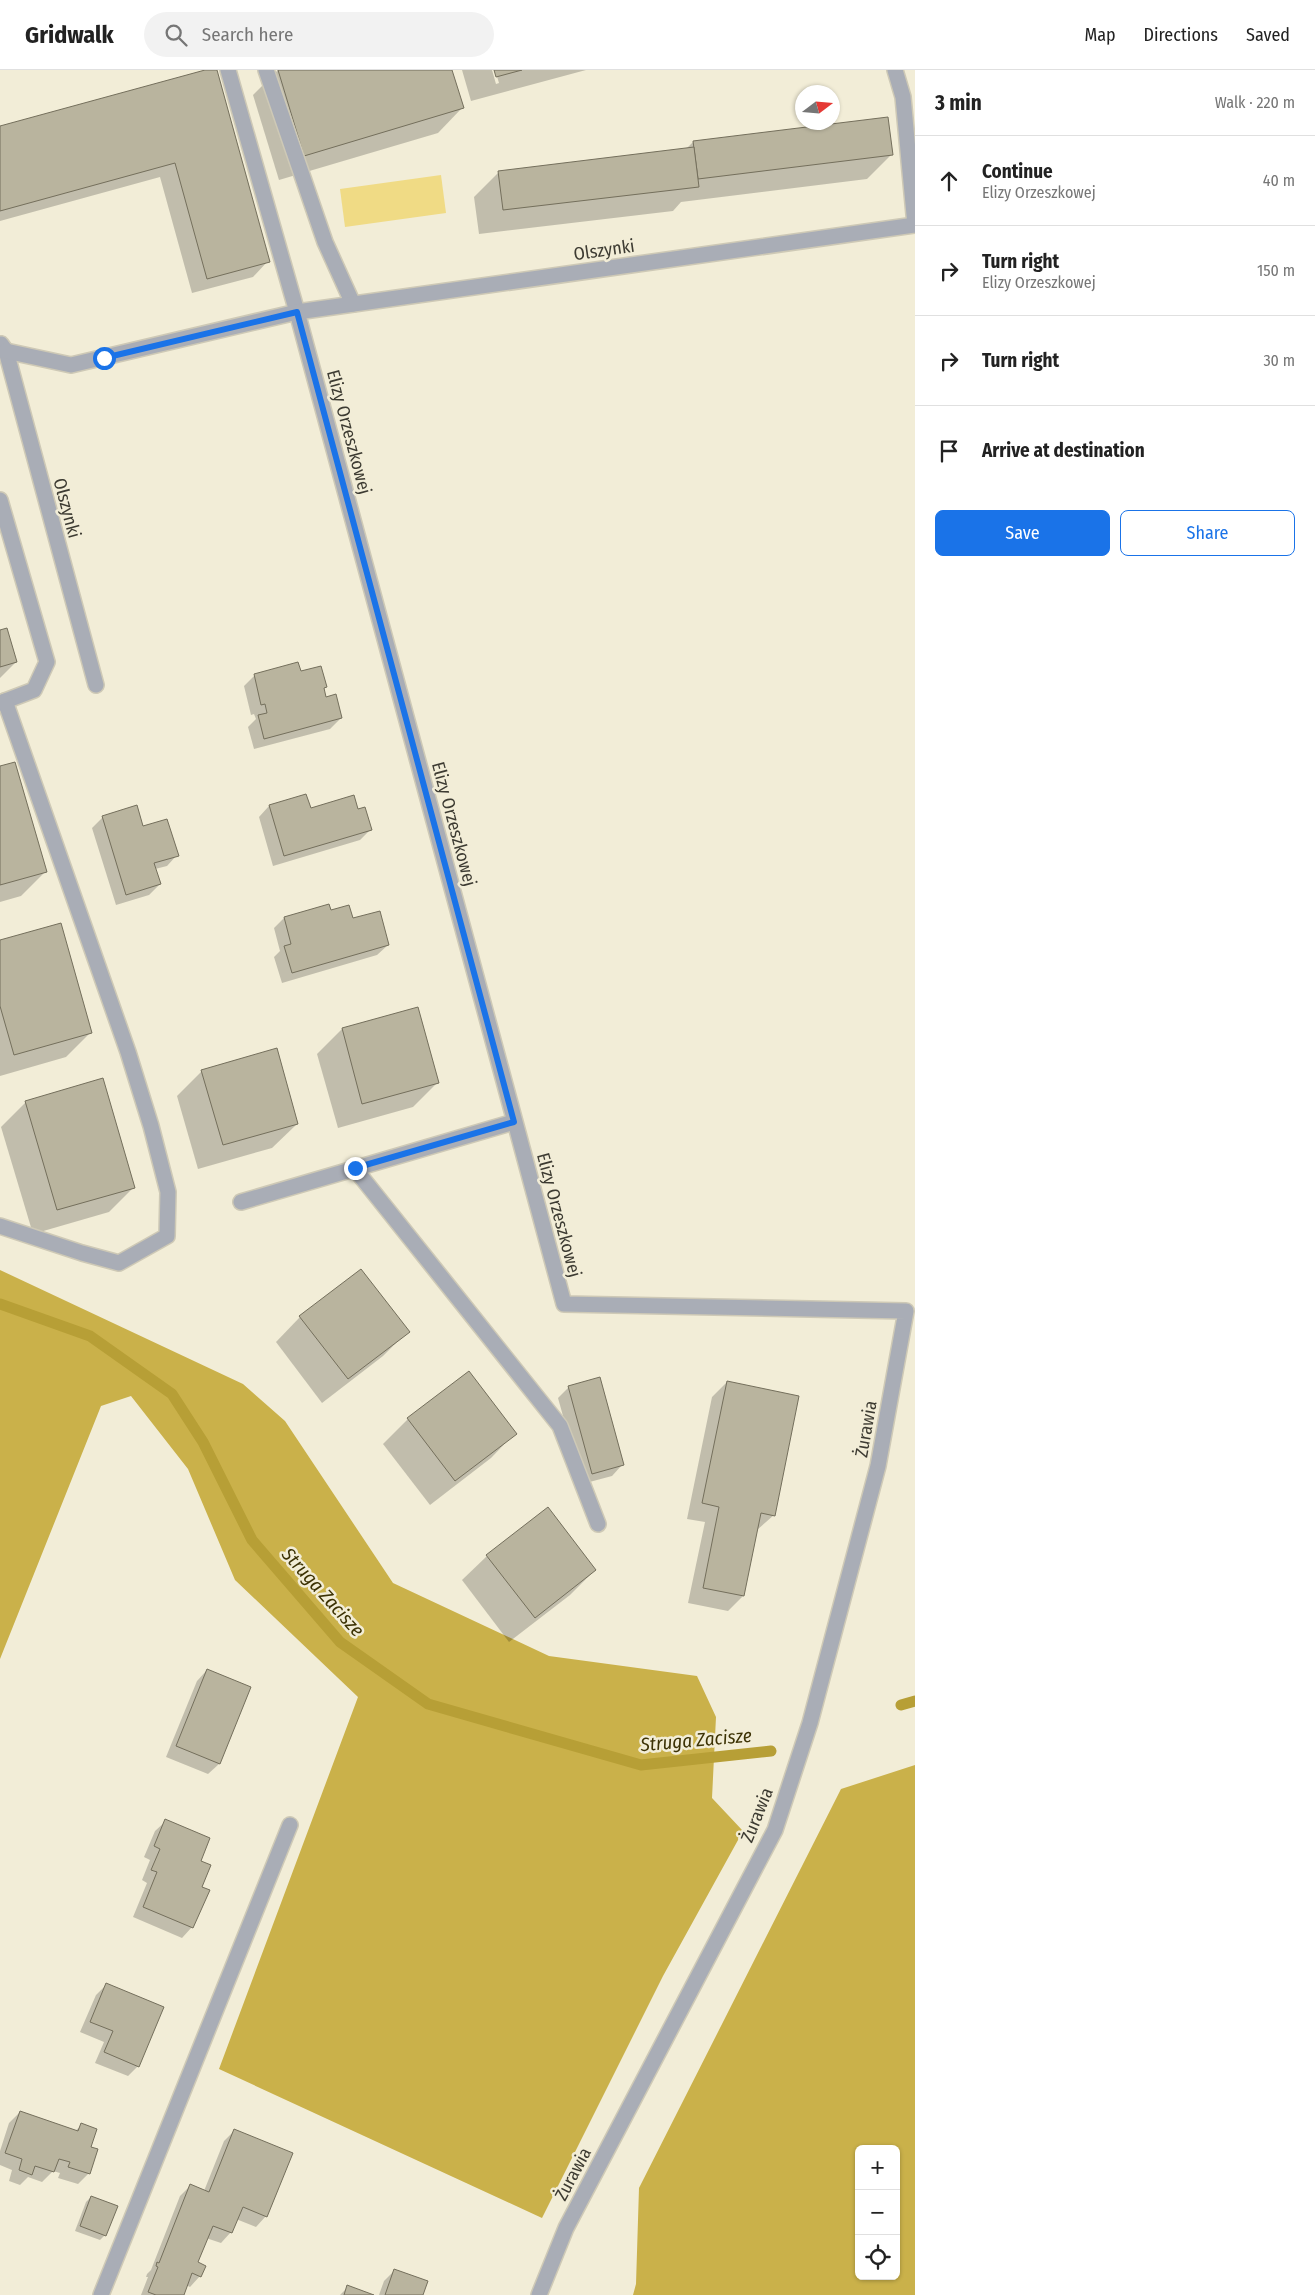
<!DOCTYPE html>
<html lang="en">
<head>
<meta charset="utf-8">
<style>
	body { margin:0; font-family:"Fira Sans Condensed",sans-serif; background:#f2f2f2; color:#222 }
	.controls { position:absolute; right:15px; bottom:15px; display:grid; overflow:hidden; border-radius:8px; box-shadow:0 1px 4px #0004 }
	.controls button { width:45px; height:45px; display:grid; place-items:center; padding:0; border:0; border-bottom:1px solid #e0e0e0; background:#fff; color:#222; font:25px sans-serif }
	.compass { position:absolute; left:795px; top:15px; width:45px; height:45px; border-radius:50%; background:#fff; box-shadow:0 1px 4px #0004; rotate:74deg }
	.stop { position:absolute; width:15px; height:15px; margin:-11px; border:4px solid #1a73e8; border-radius:50%; background:#fff }
	.stop.end { background:#1a73e8; border-color:#fff; box-shadow:0 1px 5px #0008 }
	.list { margin:0; padding:0; list-style:none }
	h2 { display:flex; justify-content:space-between; align-items:center; height:65px; margin:0; padding:0 20px; font-size:21px }
	h2 small { font-size:16px; font-weight:400; color:#767676 }
	.list li { display:grid; grid-template-columns:32px 1fr auto; gap:15px; align-items:center; box-sizing:border-box; height:90px; padding:0 20px; border-top:1px solid #e0e0e0 }
	.list b { display:block; font-size:19px; white-space:nowrap }
	.list p { margin:0; font-size:16px; white-space:nowrap; color:#767676 }
	.list em { font-size:16px; font-style:normal; color:#767676 }
	.actions { display:flex; gap:10px; padding:15px 20px }
	.actions a { flex:1; padding:11px 0; border:1px solid #1a73e8; border-radius:8px; text-align:center; font-size:18px; color:#1a73e8 }
	.actions .main { background:#1a73e8; color:#fff }
	.icon { flex:none; width:28px; height:28px; fill:none; stroke:currentColor; stroke-width:2; stroke-linecap:round; stroke-linejoin:round }
	.map { position:relative; flex:none; width:915px; height:2225px; overflow:hidden }
	header { display:flex; align-items:center; gap:30px; box-sizing:border-box; height:70px; padding:0 25px; background:#fff; border-bottom:1px solid #e0e0e0 }
	header strong { font-size:24px }
	nav { display:flex; gap:28px; margin-inline-start:auto; font-size:18px }
	.search { width:350px; height:45px; background:#f2f2f2; display:flex; align-items:center; gap:12px; box-sizing:border-box; padding:0 18px; border-radius:28px; color:#767676; font-size:19px }
	main { display:flex }
	aside { flex:1; background:#fff }
	.map>svg:first-child { display:block }
</style>
</head>
<body>
<header>
<strong>Gridwalk</strong>
<div class="search"><svg class="icon" aria-label="search" viewBox="0 0 24 24"><circle cx="10" cy="10" r="6"/><path d="M15 15l6 6"/></svg>Search here</div>
<nav><a>Map</a><a>Directions</a><a>Saved</a></nav>
</header>
<main>
<div class="map">
<svg width="915" height="2225" viewBox="0 0 915 2225">
	<rect width="100%" height="100%" fill="#f2edd7"/>
	<polygon fill="#f0db85" points="441,105 446,143 345,157 340,119"/>
	<g fill="#cab14a" fill-rule="evenodd">
		<polygon points="0,1200 243,1314 285,1351 393,1513 549,1586 697,1606 716,1647 712,1728 743,1761 663,1906 542,2148 219,1999 358,1627 235,1510 188,1399 131,1326 101,1336 0,1589"/>
		<path d="M915,1695V2225H633L636,2214L639,2118L841,1719ZM859,2079H896V2206H859Z"/>
	</g>
	<g fill="#0003">
		<polygon points="210,0 216,0 268,191 253,207 192,223 160,107 0,151 0,58"/>
		<polygon points="278,0 451,0 462,38 438,63 279,110 253,25"/>
		<polygon points="462,0 492,0 496,14 499,13 495,0 586,0 471,31"/>
		<polygon points="693,72 891,85 867,109 681,132 673,141 479,164 474,127 499,102 686,79"/>
		<polygon points="0,562 16,592 0,608"/>
		<polygon points="300,603 325,617 323,619 325,628 341,648 330,659 254,679 248,657 256,649 254,644 251,645 244,616 255,605"/>
		<polygon points="0,698 45,802 21,826 0,832"/>
		<polygon points="269,736 310,740 357,740 370,760 360,770 273,796 259,747"/>
		<polygon points="103,747 177,785 167,796 155,799 160,814 149,825 116,835 92,758"/>
		<polygon points="330,842 352,850 388,875 377,885 282,913 274,887 280,881 274,858 284,848"/>
		<polygon points="0,872 91,962 66,987 0,1006"/>
		<polygon points="417,938 438,1012 413,1037 338,1058 317,984 342,959"/>
		<polygon points="202,1001 297,1054 272,1078 198,1099 177,1026"/>
		<polygon points="26,1032 133,1118 109,1142 33,1164 1,1057"/>
		<polygon points="300,1247 408,1261 383,1286 322,1333 276,1272"/>
		<polygon points="468,1302 515,1363 491,1388 430,1435 383,1374 408,1349"/>
		<polygon points="727,1312 774,1445 757,1460 743,1526 728,1541 688,1533 705,1452 687,1449 712,1327"/>
		<polygon points="569,1317 622,1395 612,1406 582,1414 558,1328"/>
		<polygon points="487,1486 595,1500 570,1525 509,1572 462,1510"/>
		<polygon points="207,1600 219,1694 208,1704 166,1687 197,1611"/>
		<polygon points="166,1751 200,1791 201,1818 192,1857 182,1868 133,1847 147,1813 142,1810 150,1790 144,1787 155,1761"/>
		<polygon points="106,1915 138,1996 128,2006 95,1993 104,1972 80,1962 96,1925"/>
		<polygon points="20,2042 75,2061 82,2055 89,2077 96,2080 88,2104 78,2114 58,2108 60,2103 53,2101 42,2112 28,2107 20,2115 9,2111 12,2100 0,2095 0,2081 9,2053"/>
		<polygon points="234,2061 266,2146 256,2157 236,2149 231,2162 221,2173 206,2168 196,2193 200,2206 190,2217 186,2215 182,2225 141,2225 148,2207 146,2207 147,2204 151,2200 180,2126 190,2116 204,2121 224,2071"/>
		<polygon points="91,2127 105,2165 100,2170 75,2161 86,2132"/>
		<polygon points="395,2200 422,2225 379,2225 384,2211"/>
		<polygon points="348,2217 370,2225 340,2225"/>
	</g>
	<g fill="none" stroke-linecap="round" stroke-linejoin="round">
		<g stroke="#b79f36" stroke-width="11">
			<polyline points="0,1234 90,1266 172,1324 203,1372 252,1470 340,1572 428,1634 641,1695 771,1681"/>
			<polyline points="901,1635 915,1631"/>
		</g>
	</g>
	<g fill="#b9b49e" stroke="#746f5c">
		<polygon points="205,0 217,0 270,192 207,209 175,93 0,141 0,56"/>
		<polygon points="278,0 452,0 464,38 304,86"/>
		<polygon points="494,0 522,0 496,7"/>
		<polygon points="888,47 893,85 698,109 693,71"/>
		<polygon points="694,77 699,117 503,140 498,101"/>
		<polygon points="7,558 17,592 0,597 0,560"/>
		<polygon points="298,592 301,601 321,596 327,617 324,618 326,627 336,624 342,648 264,669 258,645 267,643 265,634 261,635 254,604"/>
		<polygon points="15,692 47,802 0,815 0,696"/>
		<polygon points="306,724 311,738 354,725 358,739 365,737 372,760 284,786 269,735"/>
		<polygon points="137,735 143,756 167,749 179,786 154,793 161,814 126,825 102,746"/>
		<polygon points="329,834 331,840 349,835 353,848 380,841 389,875 292,903 284,876 291,874 284,847"/>
		<polygon points="61,853 92,963 14,985 0,936 0,870"/>
		<polygon points="418,937 439,1013 362,1034 342,958"/>
		<polygon points="277,978 298,1054 223,1075 201,1000"/>
		<polygon points="103,1008 135,1118 57,1140 25,1031"/>
		<polygon points="361,1199 410,1262 348,1309 299,1246"/>
		<polygon points="469,1301 517,1364 455,1411 407,1348"/>
		<polygon points="600,1307 624,1395 592,1404 568,1316"/>
		<polygon points="727,1311 799,1326 775,1446 761,1443 744,1526 703,1518 719,1437 702,1433"/>
		<polygon points="548,1437 596,1500 535,1548 486,1485"/>
		<polygon points="207,1599 251,1617 220,1694 176,1676"/>
		<polygon points="165,1749 210,1768 201,1791 211,1795 202,1817 210,1820 193,1858 143,1837 157,1802 151,1800 160,1779 154,1776"/>
		<polygon points="106,1913 164,1937 139,1997 104,1982 113,1961 90,1952"/>
		<polygon points="20,2041 78,2061 81,2053 97,2059 91,2077 98,2079 90,2104 68,2097 70,2092 59,2089 54,2102 35,2096 32,2105 19,2100 22,2089 5,2083"/>
		<polygon points="234,2059 293,2083 267,2147 243,2137 232,2163 213,2156 198,2192 206,2196 201,2207 192,2203 184,2225 156,2225 148,2222 158,2197 156,2196 157,2192 159,2193 190,2114 209,2122"/>
		<polygon points="91,2126 118,2136 106,2166 80,2156"/>
		<polygon points="394,2199 428,2211 423,2225 385,2225"/>
		<polygon points="347,2215 374,2225 344,2225"/>
	</g>
	<g fill="none" stroke-linecap="round" stroke-linejoin="round">
		<g stroke="#cec9b6" stroke-width="18">
			<g id="lane">
				<polyline points="228,0 297,242"/>
				<polyline points="266,0 325,172 353,234"/>
				<polyline points="895,0 903,27 915,155"/>
				<polyline points="355,1099 560,1356 598,1454"/>
				<polyline points="241,1132 514,1052"/>
			</g>
		</g>
		<g stroke="#cec9b6" stroke-width="18">
			<g id="street">
				<polyline points="297,242 915,155"/>
				<polyline points="1,274 6,281 96,615"/>
				<polyline points="6,281 71,295 297,242 564,1234 906,1241 878,1396 810,1653 775,1760 566,2158 539,2225"/>
				<polyline points="0,430 47,592 34,620 0,633"/>
				<polyline points="0,1156 82,1183 119,1193 167,1166 168,1122 151,1056 128,982 5,631"/>
				<polyline points="101,2225 290,1755"/>
			</g>
		</g>
		<use href="#lane" stroke="#a9adb6" stroke-width="15"/>
		<use href="#street" stroke="#a9adb6" stroke-width="15"/>
	</g>
	<g fill="none" stroke-linecap="round" stroke-linejoin="round">
		<polyline stroke="#1a73e8" stroke-width="6" points="104,288 297,242 514,1052 355,1098"/>
	</g>
	<g text-anchor="middle" dominant-baseline="central" stroke-width="5" stroke-linejoin="round" paint-order="stroke">
		<g font-size="18" fill="#3d3b32" stroke="#f2edd7">
			<text transform="translate(604 180) rotate(-8)">Olszynki</text>
			<text transform="translate(349 362) rotate(75)">Elizy Orzeszkowej</text>
			<text transform="translate(67 438) rotate(75)">Olszynki</text>
			<text transform="translate(454 754) rotate(75)">Elizy Orzeszkowej</text>
			<text transform="translate(559 1145) rotate(75)">Elizy Orzeszkowej</text>
			<text transform="translate(866 1359) rotate(-80)">Żurawia</text>
			<text transform="translate(757 1745) rotate(-68)">Żurawia</text>
			<text transform="translate(573 2104) rotate(-62)">Żurawia</text>
		</g>
		<g font-size="19" font-style="italic" fill="#3c3204" stroke="#f2edd7">
			<text transform="translate(323 1522) rotate(48)">Struga Zacisze</text>
			<text transform="translate(696 1670) rotate(-5)">Struga Zacisze</text>
		</g>
	</g>
</svg>
<div class="controls">
<button>+</button>
<button>−</button>
<button><svg class="icon" aria-label="locate" viewBox="0 0 24 24"><circle cx="12" cy="12" r="6"/><path d="M12 2v4M12 18v4M2 12h4M18 12h4"/></svg></button>
</div>
<svg class="compass" viewBox="-18 -18 36 36"><path d="M0-13l5 13h-10z" fill="#e53935"/><path d="M0 13l5-13h-10z" fill="#767676"/></svg>
<div class="stop" style="left:104px;top:288px"></div>
<div class="stop end" style="left:355px;top:1098px"></div>
</div>
<aside>
<h2>3 min<small>Walk · 220 m</small></h2>
<ul class="list">
<li><svg class="icon" aria-label="ahead" viewBox="0 0 24 24"><path d="M12 20V5M6 11l6-6 6 6"/></svg><div><b>Continue</b><p>Elizy Orzeszkowej</p></div><em>40 m</em></li>
<li><svg class="icon" aria-label="right" viewBox="0 0 24 24"><path d="M7 20v-9h11M14 6l5 5-5 5"/></svg><div><b>Turn right</b><p>Elizy Orzeszkowej</p></div><em>150 m</em></li>
<li><svg class="icon" aria-label="right" viewBox="0 0 24 24"><path d="M7 20v-9h11M14 6l5 5-5 5"/></svg><div><b>Turn right</b></div><em>30 m</em></li>
<li><svg class="icon" aria-label="arrive" viewBox="0 0 24 24"><path d="M6 21V4h12l-3 4 3 4H6"/></svg><div><b>Arrive at destination</b></div></li>
</ul>
<div class="actions"><a class="main">Save</a><a>Share</a></div>
</aside>
</main>
</body>
</html>
